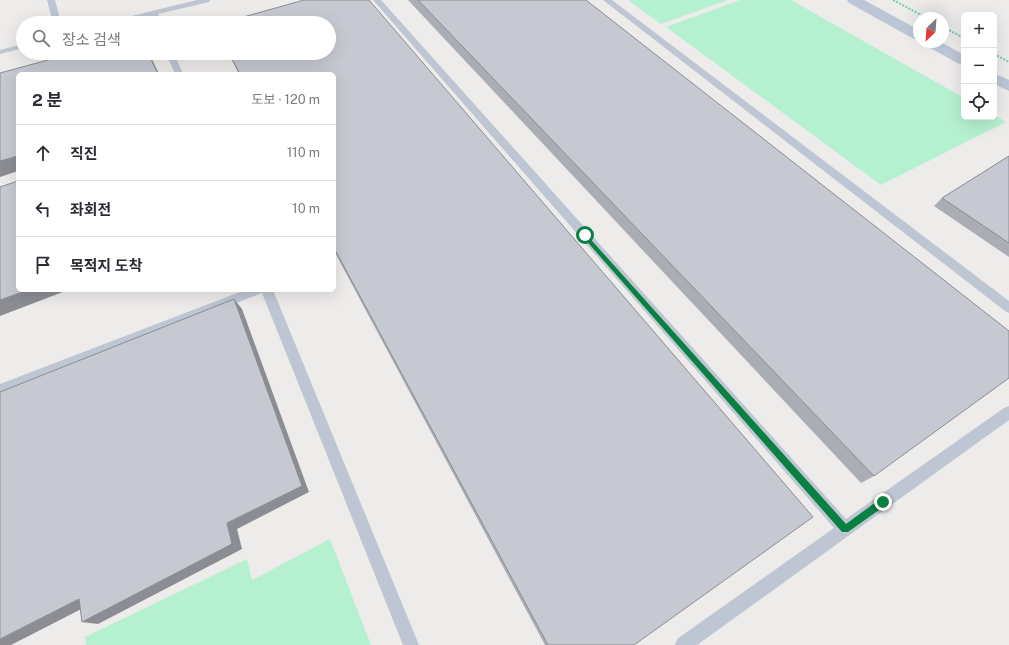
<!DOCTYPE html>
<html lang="ko">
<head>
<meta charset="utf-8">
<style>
	body { margin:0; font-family:"Public Sans","Noto Sans KR",sans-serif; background:#f7f7f7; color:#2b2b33 }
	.controls { position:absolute; right:12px; top:12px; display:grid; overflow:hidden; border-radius:6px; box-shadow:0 4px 16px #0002 }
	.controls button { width:36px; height:36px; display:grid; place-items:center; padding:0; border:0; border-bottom:1px solid #e1e1e2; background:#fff; color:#2b2b33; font:20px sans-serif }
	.compass { position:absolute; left:913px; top:12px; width:36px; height:36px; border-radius:50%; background:#fff; box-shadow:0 4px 16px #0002; rotate:205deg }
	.stop { position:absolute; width:12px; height:12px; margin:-9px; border:3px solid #0b8043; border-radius:50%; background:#fff }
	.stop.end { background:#0b8043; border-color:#fff; box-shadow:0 1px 4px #0008 }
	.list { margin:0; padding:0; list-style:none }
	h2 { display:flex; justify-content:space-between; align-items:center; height:52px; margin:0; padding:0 16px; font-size:17px }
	h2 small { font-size:13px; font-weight:400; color:#7c7c81 }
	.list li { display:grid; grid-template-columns:26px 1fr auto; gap:12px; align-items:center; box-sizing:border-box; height:56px; padding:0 16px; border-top:1px solid #e1e1e2 }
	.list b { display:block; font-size:15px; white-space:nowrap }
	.list em { font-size:13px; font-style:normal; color:#7c7c81 }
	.icon { flex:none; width:22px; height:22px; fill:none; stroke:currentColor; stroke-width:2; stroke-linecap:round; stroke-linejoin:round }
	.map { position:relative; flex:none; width:1009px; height:645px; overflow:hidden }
	.search { position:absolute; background:#fff; box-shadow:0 4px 16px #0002; left:16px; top:16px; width:320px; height:44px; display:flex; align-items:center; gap:10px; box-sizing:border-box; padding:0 14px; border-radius:22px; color:#7c7c81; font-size:15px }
	.panel { position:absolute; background:#fff; box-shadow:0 4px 16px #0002; left:16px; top:72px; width:320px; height:220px; border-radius:6px }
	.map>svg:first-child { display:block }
</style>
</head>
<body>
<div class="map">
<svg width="1009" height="645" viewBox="0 0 1009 645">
	<rect width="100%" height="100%" fill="#eeebeb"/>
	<g fill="#b5f0d1">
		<polygon points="628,0 728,0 661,24"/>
		<polygon points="740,0 791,0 964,98 964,117 994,117 994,115 1006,122 881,185 666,27"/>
		<polygon points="330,539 371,645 86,645 85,637 247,559 252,580"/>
	</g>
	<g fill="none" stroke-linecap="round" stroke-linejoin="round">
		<g stroke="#6bd0a7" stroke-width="2" stroke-dasharray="2 1.5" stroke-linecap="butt">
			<polyline points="893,0 927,18"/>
			<polyline points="943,27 964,38"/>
			<polyline points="994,54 1009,62"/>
		</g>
		<g fill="#bdc6d2" fill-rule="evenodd">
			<polygon points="47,0 55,0 61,23 53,23"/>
			<polygon points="197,0 210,0 209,2 158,14 162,23 154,23 151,16 123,23 110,23 111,21"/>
			<polygon points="373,0 381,0 846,519 1004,408 1009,406 1009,420 697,645 675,645 677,639 834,528"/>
			<polygon points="603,0 612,0 1009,301 1009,313 1005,311"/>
			<polygon points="23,44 23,48 0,54 0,50"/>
			<polygon points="166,53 174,53 183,74 175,74"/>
			<polygon points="245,290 273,290 419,645 403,645 262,293 0,396 0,384"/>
		</g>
		<g fill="#bcc6d6" fill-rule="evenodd">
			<polygon points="847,0 864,0 919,30 919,40 914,39 849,3"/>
			<polygon points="923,42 941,42 964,55 964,66 959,64 925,45"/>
			<polygon points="994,73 1009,80 1009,91 994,84"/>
		</g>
	</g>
	<g fill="#abadb5">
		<polygon points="408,0 586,0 874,476 861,483"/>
		<polygon points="228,53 329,53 634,645 545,645 334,251 334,74 239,74"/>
		<polygon points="1009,156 1009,257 934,206 942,198"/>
	</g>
	<g fill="#8b8d93">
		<polygon points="148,53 149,53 159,74 158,74"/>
		<polygon points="18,156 18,171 0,177 0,161"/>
		<polygon points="28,290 68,290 0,316 0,300"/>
		<polygon points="234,299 242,309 309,492 237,529 242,549 98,624 82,622 227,523"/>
		<polygon points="79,599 95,602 11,645 0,645 0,639"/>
	</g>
	<g fill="#c7c9d2" stroke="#8b8d93">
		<polygon points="304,0 369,0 813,517 634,645 548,645 334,248 334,74 240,74 229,53 329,53 329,23 222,23"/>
		<polygon points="418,0 586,0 1009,331 1009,378 874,476"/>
		<polygon points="74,53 148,53 158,74 18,74 18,156 0,161 0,73"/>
		<polygon points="1009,156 1009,243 942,198"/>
		<polygon points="18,181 18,290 28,290 0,300 0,187"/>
		<polygon points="234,299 302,486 227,523 232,544 82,622 79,599 0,639 0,392"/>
	</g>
	<polygon fill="#0b8043" points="585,233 846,524 880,499 886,499 886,505 848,532 842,532 583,237 583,234"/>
</svg>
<div class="controls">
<button>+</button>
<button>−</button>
<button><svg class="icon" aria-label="locate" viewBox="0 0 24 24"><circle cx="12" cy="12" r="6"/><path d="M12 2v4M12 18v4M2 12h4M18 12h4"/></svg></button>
</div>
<svg class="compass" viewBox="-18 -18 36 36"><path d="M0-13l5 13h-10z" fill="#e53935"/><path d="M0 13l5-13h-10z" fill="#7c7c81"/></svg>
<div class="stop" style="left:585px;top:235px"></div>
<div class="stop end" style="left:883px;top:502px"></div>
<div class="search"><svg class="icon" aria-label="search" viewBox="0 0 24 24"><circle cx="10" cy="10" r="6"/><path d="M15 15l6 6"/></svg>장소 검색</div>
<section class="panel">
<h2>2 분<small>도보 · 120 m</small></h2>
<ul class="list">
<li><svg class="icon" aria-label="ahead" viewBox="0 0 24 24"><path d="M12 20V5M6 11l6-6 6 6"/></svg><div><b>직진</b></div><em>110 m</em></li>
<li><svg class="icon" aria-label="left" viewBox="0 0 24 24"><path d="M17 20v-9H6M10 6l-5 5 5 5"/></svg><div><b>좌회전</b></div><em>10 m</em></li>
<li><svg class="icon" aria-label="arrive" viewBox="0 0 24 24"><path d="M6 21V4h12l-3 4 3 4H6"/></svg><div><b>목적지 도착</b></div></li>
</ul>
</section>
</div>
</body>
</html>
